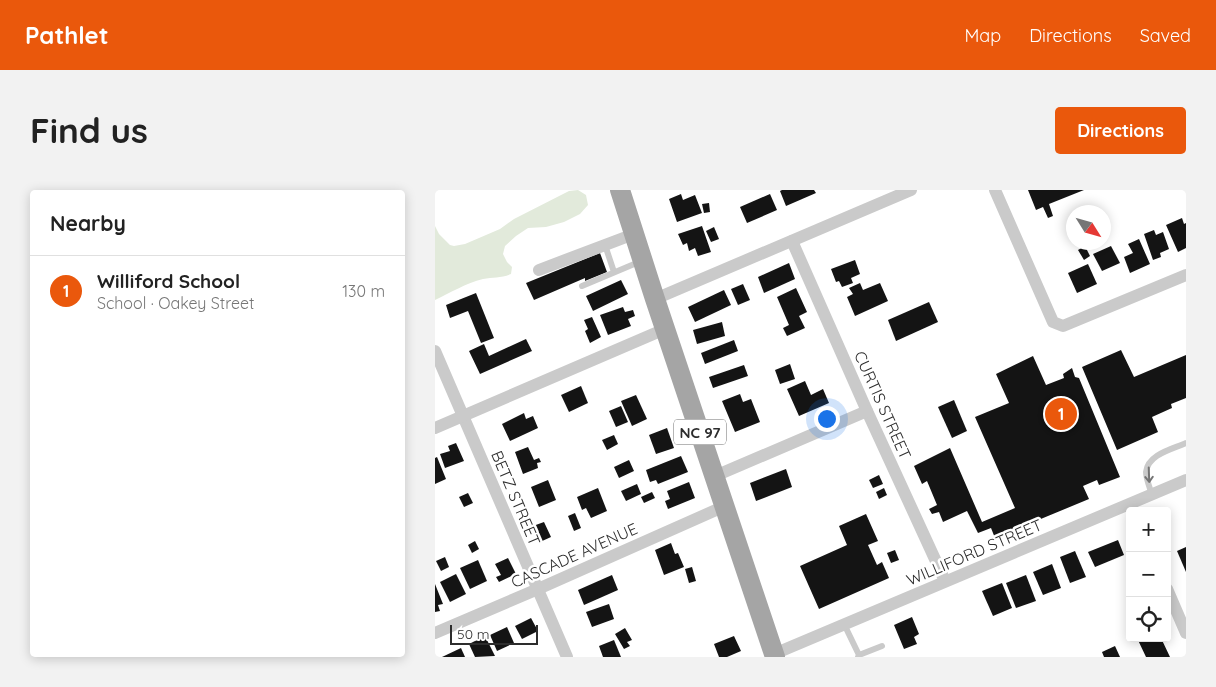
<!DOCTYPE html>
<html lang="en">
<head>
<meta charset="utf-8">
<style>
	body { margin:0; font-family:Quicksand,sans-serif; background:#f2f2f2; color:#222 }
	.controls { position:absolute; right:15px; bottom:15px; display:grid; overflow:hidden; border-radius:5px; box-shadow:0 2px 12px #0003 }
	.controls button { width:45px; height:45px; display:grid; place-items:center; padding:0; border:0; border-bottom:1px solid #e0e0e0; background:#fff; color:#222; font:25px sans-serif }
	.compass { position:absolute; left:631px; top:15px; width:45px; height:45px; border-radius:50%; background:#fff; box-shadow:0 2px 12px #0003; rotate:127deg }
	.scale { position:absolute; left:15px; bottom:12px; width:88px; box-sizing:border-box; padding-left:5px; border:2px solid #2d2d2d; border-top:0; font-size:14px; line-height:18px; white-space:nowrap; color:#2d2d2d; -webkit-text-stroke:4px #fff; paint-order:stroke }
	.you { position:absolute; left:391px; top:228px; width:18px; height:18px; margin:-12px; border:4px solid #fff; border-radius:50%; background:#1a73e8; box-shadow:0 0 0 8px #1a73e833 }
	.badge { display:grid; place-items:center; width:32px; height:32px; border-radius:50%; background:#ea580c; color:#fff; font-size:16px; font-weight:700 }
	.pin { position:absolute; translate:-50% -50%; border:2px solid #fff; box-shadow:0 1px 5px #0006 }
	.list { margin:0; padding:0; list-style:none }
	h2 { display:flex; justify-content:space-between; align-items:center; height:65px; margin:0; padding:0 20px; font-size:21px }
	h2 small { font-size:16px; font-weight:400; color:#767676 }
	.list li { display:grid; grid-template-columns:32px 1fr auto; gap:15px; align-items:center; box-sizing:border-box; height:70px; padding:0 20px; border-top:1px solid #e0e0e0 }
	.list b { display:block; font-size:19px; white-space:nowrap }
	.list p { margin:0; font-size:16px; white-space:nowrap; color:#767676 }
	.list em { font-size:16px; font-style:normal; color:#767676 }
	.icon { flex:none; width:28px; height:28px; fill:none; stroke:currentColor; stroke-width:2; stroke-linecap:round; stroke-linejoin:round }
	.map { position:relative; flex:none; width:751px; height:467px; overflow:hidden; border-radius:5px }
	header { display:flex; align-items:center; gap:30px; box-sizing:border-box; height:70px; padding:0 25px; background:#ea580c; color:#fff }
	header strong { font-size:24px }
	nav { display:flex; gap:28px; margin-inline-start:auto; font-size:18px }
	.intro { display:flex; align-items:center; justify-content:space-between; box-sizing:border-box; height:120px; padding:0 30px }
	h1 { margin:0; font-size:35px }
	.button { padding:12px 22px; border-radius:5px; background:#ea580c; color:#fff; font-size:18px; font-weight:700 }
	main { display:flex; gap:30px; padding:0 30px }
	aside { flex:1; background:#fff; border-radius:5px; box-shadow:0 2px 12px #0003 }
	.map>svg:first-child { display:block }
</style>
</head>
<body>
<header>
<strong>Pathlet</strong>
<nav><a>Map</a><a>Directions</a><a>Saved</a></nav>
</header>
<div class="intro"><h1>Find us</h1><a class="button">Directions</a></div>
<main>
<aside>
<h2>Nearby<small></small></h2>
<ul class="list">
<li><span class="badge">1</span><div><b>Williford School</b><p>School · Oakey Street</p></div><em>130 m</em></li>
</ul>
</aside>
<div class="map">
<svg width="751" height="467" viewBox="0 0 751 467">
	<rect width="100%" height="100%" fill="#fff"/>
	<path fill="#e2eadb" d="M143,0L151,5L153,15L145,24L129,32L111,37L93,38L81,46L70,56L68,64L72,72L77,77L76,84C66,88 58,87 48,89C31,93 15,103 0,110V36L4,44L15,55L19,56L30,54L65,39L79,29L134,1Z"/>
	<g fill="#141414">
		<polygon points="347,0 379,0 381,3 351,16 345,1"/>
		<polygon points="593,0 649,0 614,14 618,26 613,28 608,17 601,20"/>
		<polygon points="246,4 248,10 260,5 267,23 242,32 234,9"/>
		<polygon points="335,4 342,20 312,33 305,17"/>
		<polygon points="274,13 275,22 269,23 267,14"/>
		<polygon points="747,28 749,34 751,33 751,58 743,62 731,35"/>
		<polygon points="267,36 276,62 263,66 260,58 254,61 252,53 248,55 243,44"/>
		<polygon points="279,37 284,49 276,52 271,41"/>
		<polygon points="719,40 721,45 728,42 734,59 725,63 726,67 718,70 709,44"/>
		<polygon points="704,49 715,74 695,83 689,67 698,63 693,54"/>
		<polygon points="650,56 655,66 649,70 643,60"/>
		<polygon points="676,56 685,73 667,81 658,64"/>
		<polygon points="165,63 172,82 150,91 150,88 99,110 91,93"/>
		<polygon points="420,70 425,84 416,88 418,93 407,97 404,91 401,92 396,79"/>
		<polygon points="354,73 360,89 329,103 323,87"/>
		<polygon points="653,74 662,94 642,103 633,83"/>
		<polygon points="186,90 193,104 158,121 151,106"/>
		<polygon points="425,93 428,100 445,93 453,111 420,126 412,107 418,104 414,98"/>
		<polygon points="308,94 315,110 303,115 296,99"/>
		<polygon points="361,98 372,122 364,126 370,138 352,146 348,138 354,135 342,107"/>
		<polygon points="289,100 296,115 260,132 253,117"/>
		<polygon points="41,103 59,148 46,153 33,121 15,128 11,115"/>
		<polygon points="494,112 503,132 461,151 453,130"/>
		<polygon points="188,117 190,122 198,120 200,126 193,129 196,136 173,145 165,125"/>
		<polygon points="157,127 166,147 155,153 150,141 153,139 149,130"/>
		<polygon points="287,132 290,146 262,154 258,140"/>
		<polygon points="91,149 97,161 45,184 34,161 49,154 54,166"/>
		<polygon points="299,150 303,161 270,174 266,163"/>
		<polygon points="686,160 699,187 751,165 751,208 736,214 737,218 717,227 723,242 682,260 647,177"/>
		<polygon points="598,166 611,195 629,188 628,184 637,178 640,187 644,188 685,287 664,295 662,290 648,296 654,309 560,348 556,338 543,343 532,321 508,332 504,322 497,324 494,319 502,315 492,291 487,294 479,276 515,258 547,332 580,318 540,227 574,213 561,184"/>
		<polygon points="355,174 360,189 345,194 340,180"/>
		<polygon points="309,175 313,186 278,198 274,187"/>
		<polygon points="370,191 376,205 388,199 394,213 364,226 352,199"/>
		<polygon points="146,196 153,213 134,222 126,205"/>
		<polygon points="305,204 308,212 316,209 325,232 300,242 287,211"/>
		<polygon points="201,205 212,229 197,236 186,211"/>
		<polygon points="519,210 532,241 517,248 503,217"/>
		<polygon points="186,216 193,232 181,237 174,221"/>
		<polygon points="89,223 91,229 98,226 103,238 75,251 67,234"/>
		<polygon points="232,238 239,258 221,264 214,245"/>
		<polygon points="179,245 183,254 172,260 167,250"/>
		<polygon points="21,253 29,271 10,278 5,264 15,261 13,256"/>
		<polygon points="93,257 99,270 104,268 106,272 102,273 103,278 88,284 80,262"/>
		<polygon points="246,266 253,282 223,294 221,290 215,292 211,280"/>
		<polygon points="2,267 11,289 0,294 0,268"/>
		<polygon points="194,270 199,281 184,288 179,277"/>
		<polygon points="351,279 357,297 321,311 315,293"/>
		<polygon points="444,285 448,294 438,298 434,290"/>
		<polygon points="113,290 121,310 104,317 96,297"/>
		<polygon points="254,292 260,308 233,319 230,311 235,309 232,301"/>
		<polygon points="202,294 206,304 191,311 186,301"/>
		<polygon points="163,298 172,321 156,328 151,318 147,320 142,307"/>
		<polygon points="449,298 452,305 444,309 441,302"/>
		<polygon points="217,302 220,308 209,313 206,307"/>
		<polygon points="33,303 38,313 29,317 24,307"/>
		<polygon points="140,323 146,338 139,341 133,326"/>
		<polygon points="431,324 443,351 433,355 442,375 447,372 454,388 384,419 365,376 412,355 404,336"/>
		<polygon points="109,332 116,347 105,352 98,336"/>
		<polygon points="683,350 689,365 660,377 653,362"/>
		<polygon points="40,351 44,359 37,363 33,355"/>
		<polygon points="236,353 240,364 243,363 249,377 229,385 220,360"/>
		<polygon points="751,357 751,382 742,361"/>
		<polygon points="460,360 464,370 456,373 452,363"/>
		<polygon points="640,361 651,387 635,393 625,367"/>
		<polygon points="10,367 14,377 6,381 1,371"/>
		<polygon points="73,368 81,384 64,392 61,387 66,385 60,374"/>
		<polygon points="43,370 52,391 35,399 25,378"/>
		<polygon points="617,374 626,398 608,405 598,382"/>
		<polygon points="257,377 261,391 254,393 250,379"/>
		<polygon points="21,384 31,404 15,412 5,392"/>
		<polygon points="177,385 183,400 149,415 143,400"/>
		<polygon points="591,385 601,411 581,418 571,393"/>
		<polygon points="567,393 577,418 558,426 547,401"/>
		<polygon points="0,394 8,414 3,415 5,421 0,422"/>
		<polygon points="174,414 179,429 157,437 151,422"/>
		<polygon points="477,427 484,444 479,447 482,454 469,459 459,435"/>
		<polygon points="96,428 103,441 87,449 80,436"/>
		<polygon points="72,437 79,453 62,461 55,445"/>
		<polygon points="190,438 197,450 192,452 195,456 189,459 180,444"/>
		<polygon points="50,446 60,466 40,467 34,454"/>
		<polygon points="299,446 306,461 292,467 284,467 279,454"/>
		<polygon points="702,448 717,448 718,449 726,448 735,467 711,467"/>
		<polygon points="179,450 186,467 168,467 164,456"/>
		<polygon points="680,456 685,467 669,467 667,462"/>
		<polygon points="26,458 30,467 7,467"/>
	</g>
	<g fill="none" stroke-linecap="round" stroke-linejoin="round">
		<g stroke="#cacaca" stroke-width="6">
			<polyline points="170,55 179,82"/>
			<polyline points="147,96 204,72"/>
			<path d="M717,305C715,298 711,289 711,282C713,264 738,259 751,253"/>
			<polyline points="409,434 424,465 423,467"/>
			<polyline points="424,465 447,456"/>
		</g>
		<g stroke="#cacaca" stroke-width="12">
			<polyline points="560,0 618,132 628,136 751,85"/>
			<polyline points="357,51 432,221 510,391"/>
			<polyline points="104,80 199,44"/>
			<polyline points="220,109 476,0"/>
			<polyline points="0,161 132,467"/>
			<polyline points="0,238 230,139"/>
			<polyline points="280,286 432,221"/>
			<polyline points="732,399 751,443"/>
			<polyline points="0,443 103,399 290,316"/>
			<polyline points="339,464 751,290"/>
		</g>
		<polyline stroke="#a5a5a5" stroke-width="20" points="185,0 220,109 340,467"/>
	</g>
	<defs><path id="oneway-shaft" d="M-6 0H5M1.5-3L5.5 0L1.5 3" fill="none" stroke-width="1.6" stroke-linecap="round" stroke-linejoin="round" transform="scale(1.25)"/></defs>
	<use stroke="#747474" href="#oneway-shaft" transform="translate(714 285) rotate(88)"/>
	<g text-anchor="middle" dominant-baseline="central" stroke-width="5" stroke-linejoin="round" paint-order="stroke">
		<rect fill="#fff" stroke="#6c6c6c" stroke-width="1" x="239" y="229.5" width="52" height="25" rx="4"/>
		<g font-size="15" font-weight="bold" fill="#2d2d2d">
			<text x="265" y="242">NC 97</text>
		</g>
		<g font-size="16" fill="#2d2d2d" stroke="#fff">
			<text transform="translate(448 215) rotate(66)">CURTIS STREET</text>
			<text transform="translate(81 308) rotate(67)">BETZ STREET</text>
			<text transform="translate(539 362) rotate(-23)">WILLIFORD STREET</text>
			<text transform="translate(139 365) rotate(-24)">CASCADE AVENUE</text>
		</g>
	</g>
</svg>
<div class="controls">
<button>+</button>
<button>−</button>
<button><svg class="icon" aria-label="locate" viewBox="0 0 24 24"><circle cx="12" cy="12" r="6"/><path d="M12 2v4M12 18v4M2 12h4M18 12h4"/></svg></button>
</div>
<svg class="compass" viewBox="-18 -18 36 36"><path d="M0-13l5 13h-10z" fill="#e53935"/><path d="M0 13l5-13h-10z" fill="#767676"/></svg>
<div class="scale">50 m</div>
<div class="you"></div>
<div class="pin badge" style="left:626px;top:224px">1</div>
</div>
</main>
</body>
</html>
